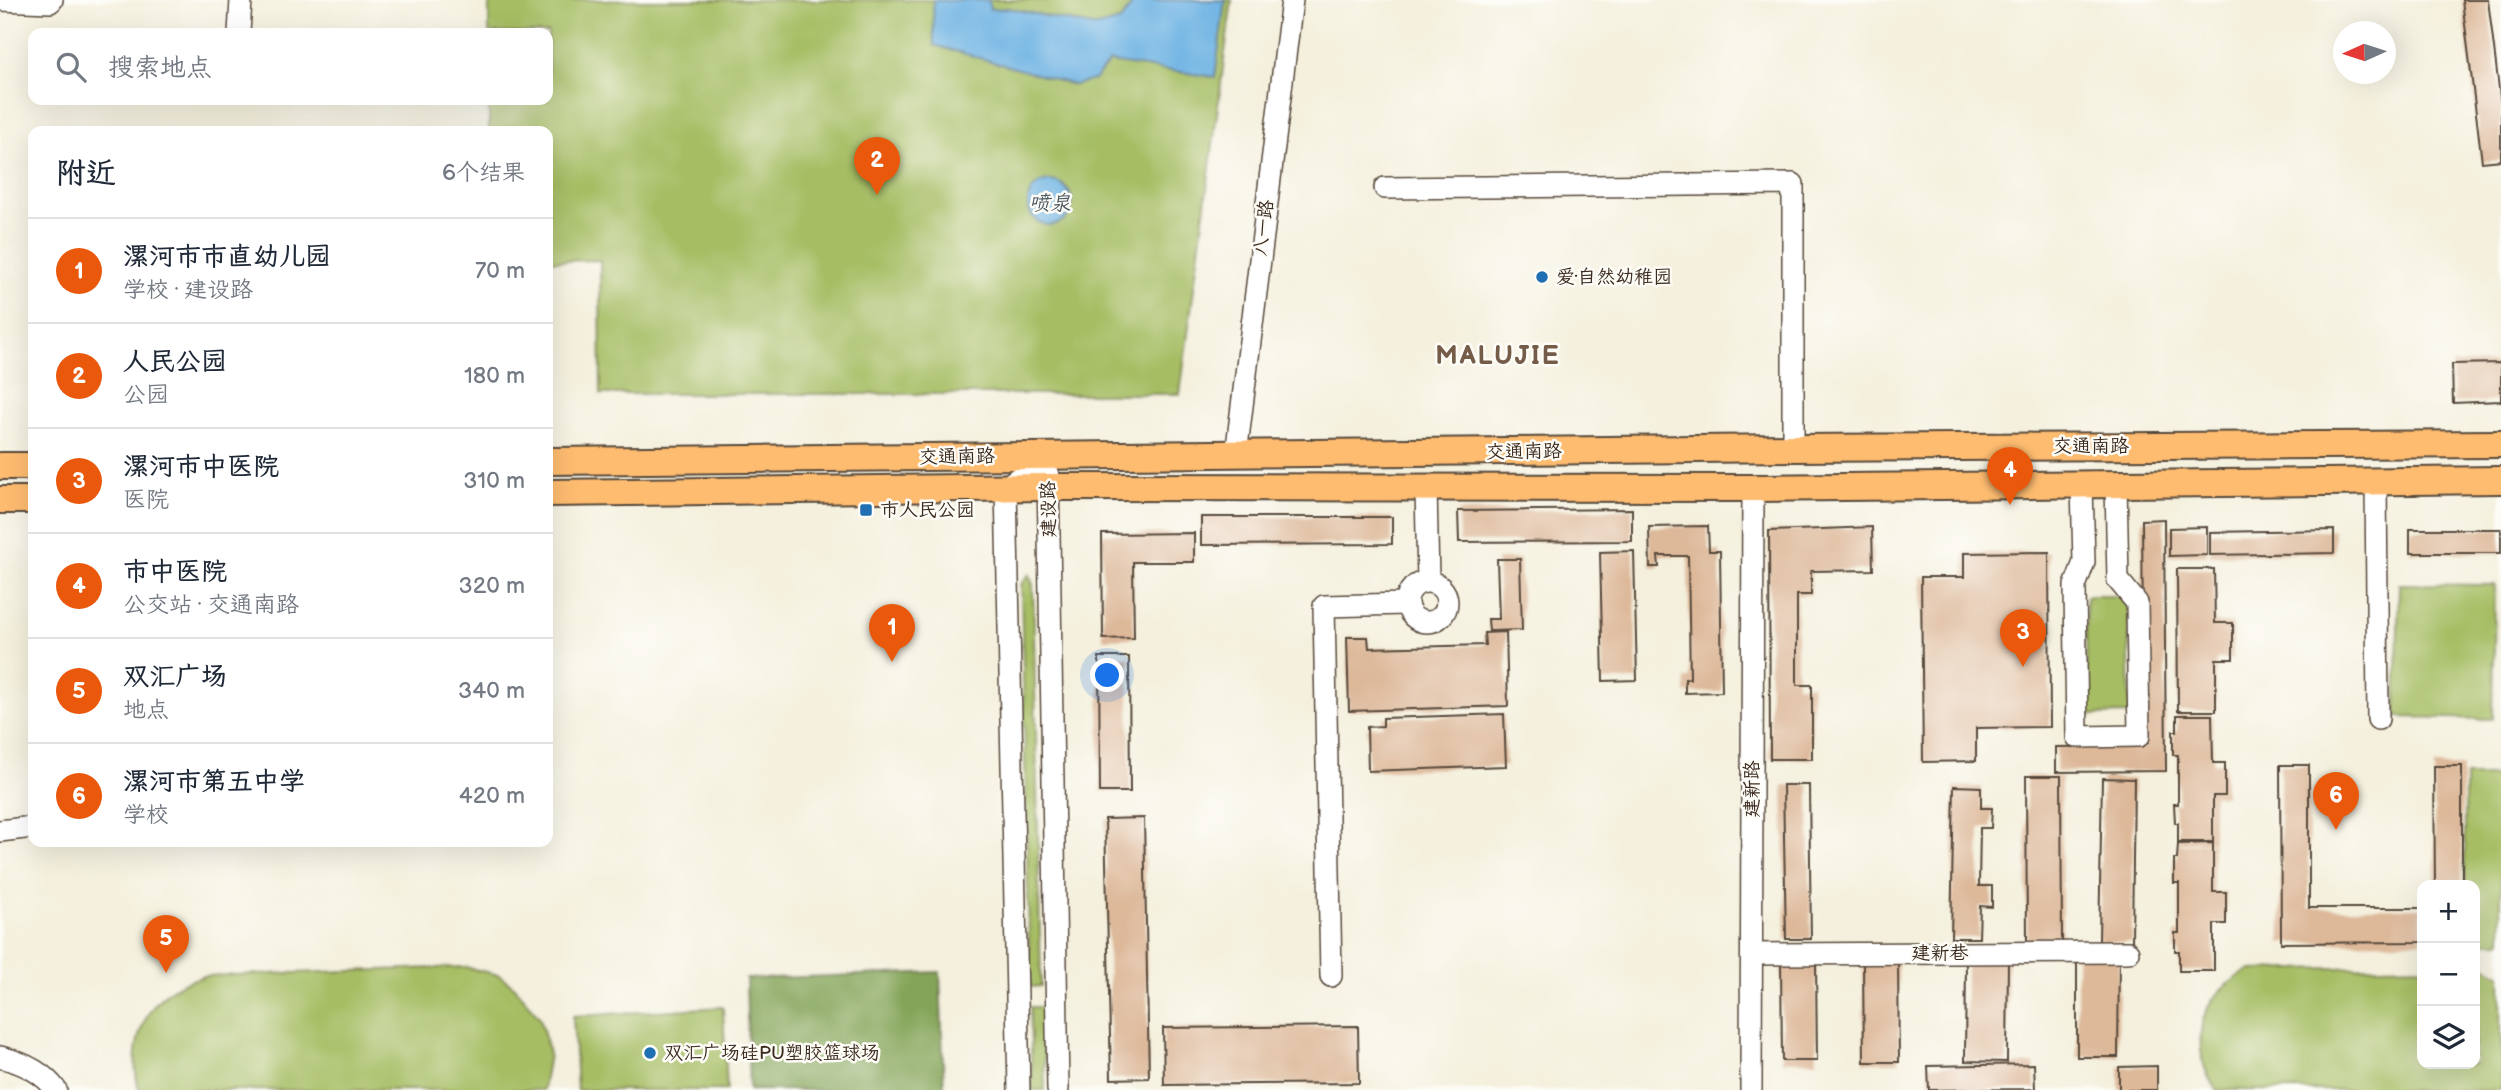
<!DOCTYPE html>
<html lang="zh">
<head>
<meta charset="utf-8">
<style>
	body { margin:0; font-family:"Balsamiq Sans","LXGW WenKai TC",sans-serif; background:#f2f2f3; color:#1f2937 }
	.controls { position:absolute; right:21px; bottom:21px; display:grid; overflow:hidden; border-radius:14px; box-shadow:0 7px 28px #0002 }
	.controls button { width:63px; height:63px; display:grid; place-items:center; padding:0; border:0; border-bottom:2px solid #e0e1e3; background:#fff; color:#1f2937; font:35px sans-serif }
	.compass { position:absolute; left:2333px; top:21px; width:63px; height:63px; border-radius:50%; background:#fff; box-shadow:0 7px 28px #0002; rotate:267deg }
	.you { position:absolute; left:1108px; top:676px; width:24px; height:24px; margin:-18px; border:5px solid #fff; border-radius:50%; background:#1a73e8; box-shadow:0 0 0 10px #1a73e833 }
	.badge { display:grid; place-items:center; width:46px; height:46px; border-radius:50%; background:#ea580c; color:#fff; font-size:23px; font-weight:700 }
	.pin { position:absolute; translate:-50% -58px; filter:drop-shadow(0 2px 4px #0008) }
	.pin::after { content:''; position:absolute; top:37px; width:24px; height:21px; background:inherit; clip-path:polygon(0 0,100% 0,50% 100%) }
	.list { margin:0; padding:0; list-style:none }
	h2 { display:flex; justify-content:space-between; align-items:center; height:91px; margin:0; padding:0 28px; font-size:30px }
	h2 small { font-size:23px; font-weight:400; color:#747a83 }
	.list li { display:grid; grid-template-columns:46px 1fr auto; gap:21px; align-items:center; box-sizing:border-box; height:105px; padding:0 28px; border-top:2px solid #e0e1e3 }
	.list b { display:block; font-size:26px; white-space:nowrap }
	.list p { margin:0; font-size:23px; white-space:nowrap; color:#747a83 }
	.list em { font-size:23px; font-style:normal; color:#747a83 }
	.icon { flex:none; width:38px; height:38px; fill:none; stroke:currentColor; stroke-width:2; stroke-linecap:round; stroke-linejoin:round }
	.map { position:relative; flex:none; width:2501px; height:1090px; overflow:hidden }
	.search { position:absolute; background:#fff; box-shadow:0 7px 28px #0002; left:28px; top:28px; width:525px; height:77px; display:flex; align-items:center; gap:18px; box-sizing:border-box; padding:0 24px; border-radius:14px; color:#747a83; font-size:26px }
	.panel { position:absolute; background:#fff; box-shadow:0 7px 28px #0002; left:28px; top:126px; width:525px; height:721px; border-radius:14px }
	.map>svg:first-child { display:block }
</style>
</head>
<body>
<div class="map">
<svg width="2501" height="1090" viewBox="0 0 2501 1090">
	<rect width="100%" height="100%" fill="#fdfcf7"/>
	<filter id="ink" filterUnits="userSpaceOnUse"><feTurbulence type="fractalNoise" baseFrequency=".0143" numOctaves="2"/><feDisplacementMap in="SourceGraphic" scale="14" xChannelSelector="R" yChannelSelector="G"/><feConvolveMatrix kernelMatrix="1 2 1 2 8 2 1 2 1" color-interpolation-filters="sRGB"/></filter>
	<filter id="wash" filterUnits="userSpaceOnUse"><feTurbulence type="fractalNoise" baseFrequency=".00686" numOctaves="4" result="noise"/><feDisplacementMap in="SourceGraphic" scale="28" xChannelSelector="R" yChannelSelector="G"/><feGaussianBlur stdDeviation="1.57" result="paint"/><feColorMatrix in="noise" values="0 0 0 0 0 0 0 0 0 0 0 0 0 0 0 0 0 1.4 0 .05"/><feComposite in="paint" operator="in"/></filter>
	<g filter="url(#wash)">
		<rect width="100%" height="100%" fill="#f4f0dd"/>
		<g fill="#a6bd63" stroke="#707440" stroke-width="2">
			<polygon points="489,0 1232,0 1180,394 601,394 600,260 548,261 548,131 489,131 489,100 548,100 548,33 489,33"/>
			<polygon points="1029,574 1033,585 1041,986 1030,987 1021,585"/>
			<polygon points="2399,584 2495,585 2493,719 2396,717"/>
			<polygon points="2086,596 2128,596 2130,714 2087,715"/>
			<polygon points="2465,776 2501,776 2501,942 2475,942 2475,885 2465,885"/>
			<path d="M2484,965L2501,975V1090H2217C2197,1065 2194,1023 2215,997C2224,985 2237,977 2249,970L2422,966V1064H2475V966Z"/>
			<path d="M465,967L499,975L515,987L540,1018L549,1054L543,1090H139C129,1051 140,1006 179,985C186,981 197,979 205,976Z"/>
			<polygon points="723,1007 727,1090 577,1090 573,1016"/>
			<polygon points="1030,1007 1043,1007 1045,1090 1032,1090"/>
		</g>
		<polygon fill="#84a459" stroke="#60673c" stroke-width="2" points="940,972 944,1090 749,1090 746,979"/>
		<g fill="#6db2e3" stroke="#546e80" stroke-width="2">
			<polygon points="933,0 989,0 990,9 1008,8 1097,27 1120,21 1131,6 1132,0 1225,0 1215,77 1109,62 1094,80 1074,85 934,45"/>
			<circle cx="1050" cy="203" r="22"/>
		</g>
		<g id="blocks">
			<g fill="#ddb899">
				<polygon points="2462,0 2488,0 2501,105 2501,160 2482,162"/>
				<polygon points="2501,363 2501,401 2453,403 2452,364"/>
				<polygon points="1632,509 1632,541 1459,542 1458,511"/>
				<polygon points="1201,517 1392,517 1392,544 1201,545"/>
				<polygon points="2164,519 2166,771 2056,772 2056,747 2144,746 2142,520"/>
				<polygon points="1708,526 1709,551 1720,551 1722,692 1685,693 1685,679 1690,679 1688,556 1658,556 1659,567 1650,567 1649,527"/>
				<polygon points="1872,527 1873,570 1811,571 1811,595 1797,595 1797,685 1812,685 1812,759 1770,759 1769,531"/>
				<polygon points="2207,527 2207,555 2169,556 2169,528"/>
				<rect x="2410" y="529" width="91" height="24"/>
				<polygon points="2334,530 2334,553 2210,555 2210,532"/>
				<polygon points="1194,533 1194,562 1133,562 1134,638 1103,639 1102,534"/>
				<polygon points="1634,551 1637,680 1603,681 1600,552"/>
				<polygon points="2049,552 2050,727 1976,728 1976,761 1923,762 1921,577 1964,577 1964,553"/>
				<polygon points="1497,559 1520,559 1522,630 1489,631 1488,619 1499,619"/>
				<polygon points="2177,569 2214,569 2215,623 2233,623 2233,659 2216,659 2216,711 2178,711"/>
				<polygon points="1506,632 1508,706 1349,711 1347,637 1368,637 1369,648 1485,645 1484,633"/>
				<polygon points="1099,657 1129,657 1130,792 1100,792"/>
				<polygon points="1504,714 1506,766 1368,771 1367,727 1383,726 1383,718"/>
				<polygon points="2177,715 2212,715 2213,763 2225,763 2225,796 2213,796 2213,842 2178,842 2178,823 2175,823 2174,804 2178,804 2178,755 2173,755 2173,731 2177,731"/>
				<polygon points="2280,765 2309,765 2309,908 2422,908 2422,942 2281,943"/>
				<polygon points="2434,766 2462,766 2462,885 2435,885"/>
				<polygon points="2026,776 2061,776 2062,943 2027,944"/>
				<polygon points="2102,778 2134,779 2132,942 2099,942"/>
				<polygon points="1783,785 1809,785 1811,939 1786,939"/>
				<polygon points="1954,786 1981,787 1981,808 1992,808 1991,828 1980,828 1979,886 1992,886 1992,907 1980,906 1979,938 1951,938"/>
				<polygon points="1144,818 1149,1078 1111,1079 1105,819"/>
				<polygon points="2213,843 2213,892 2226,892 2226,924 2214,924 2214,971 2179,971 2179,951 2175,951 2175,933 2179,933 2179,883 2174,883 2174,859 2177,859 2178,844"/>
				<polygon points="2077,955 2119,955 2118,1057 2077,1057"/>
				<polygon points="1966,960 2008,960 2007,1062 1965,1061"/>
				<polygon points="1816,961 1817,1061 1782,1061 1781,962"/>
				<polygon points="1898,962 1899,1062 1864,1062 1863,963"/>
				<polygon points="1358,1026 1359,1083 1164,1085 1163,1028"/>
				<polygon points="2034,1064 2035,1089 1929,1090 1928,1066"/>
				<polygon points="2157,1066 2157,1090 2119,1090 2119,1067"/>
			</g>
		</g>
	</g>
	<g filter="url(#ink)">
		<use href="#blocks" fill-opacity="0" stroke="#57483b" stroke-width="2"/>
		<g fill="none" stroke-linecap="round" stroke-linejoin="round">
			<g stroke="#57483b" stroke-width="24">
				<g id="minor">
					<polyline points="0,0 50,2 52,0"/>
					<polyline points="239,33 241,0"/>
					<polyline points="1385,188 1793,184 1793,448"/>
					<polyline points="1236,455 1292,0"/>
					<polyline points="1048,472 1058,1090"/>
					<polyline points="2376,481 2378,719"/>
					<polyline points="2082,485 2084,562 2075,586 2077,737 2139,736 2137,603 2118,580 2116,484"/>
					<polyline points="1426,488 1428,581"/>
					<circle cx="1427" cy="602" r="20"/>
					<polyline points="0,831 33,827"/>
					<polyline points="1752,954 2128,952"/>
					<polyline points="1331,976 1324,606 1406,604"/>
					<path d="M0,1057C21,1062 43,1072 56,1090"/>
					<polyline points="1019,1090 1006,487 1048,456"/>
					<polyline points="1751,1090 1753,488"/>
				</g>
			</g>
			<g stroke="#57483b" stroke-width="30">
				<g id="major">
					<polyline points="548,461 1793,448 2501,444"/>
					<polyline points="0,466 33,466"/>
					<polyline points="548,493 1048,487 1753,488 2501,480"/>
					<polyline points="0,500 33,500"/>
				</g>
			</g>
			<use href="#minor" stroke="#fff" stroke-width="21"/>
			<use href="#major" stroke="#febc70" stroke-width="26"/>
		</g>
	</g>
	<g fill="#1f6fb2" stroke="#fdfcf7" stroke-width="2.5">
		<circle cx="1542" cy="277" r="7"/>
		<rect x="859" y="503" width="14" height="14" rx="3.5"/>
		<circle cx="650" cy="1053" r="7"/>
	</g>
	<g text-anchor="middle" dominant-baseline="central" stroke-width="5" stroke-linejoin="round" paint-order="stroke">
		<g font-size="19" fill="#3b2a1e" stroke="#fdfcf7">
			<text transform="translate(1264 228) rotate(-83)">八一路</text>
			<text x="2091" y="446">交通南路</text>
			<text transform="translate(1524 452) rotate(-1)">交通南路</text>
			<text transform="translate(957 457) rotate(-1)">交通南路</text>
			<text transform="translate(1049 509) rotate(-91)">建设路</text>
			<text transform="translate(1752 789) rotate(-90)">建新路</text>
			<text x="1940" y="953">建新巷</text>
		</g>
		<g font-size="19" fill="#3b2a1e" stroke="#fdfcf7" text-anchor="start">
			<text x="1556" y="277">爱·自然幼稚园</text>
			<text x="880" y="510">市人民公园</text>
			<text x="664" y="1053">双汇广场硅PU塑胶篮球场</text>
		</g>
		<g font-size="21" font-style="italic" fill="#4c5a63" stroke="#fdfcf7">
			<text x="1050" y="203">喷泉</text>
		</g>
		<g font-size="26" font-weight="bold" letter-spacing="2" fill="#745c49" stroke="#fdfcf7">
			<text x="1498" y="356">MALUJIE</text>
		</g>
	</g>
</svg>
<div class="controls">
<button>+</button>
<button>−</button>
<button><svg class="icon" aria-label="layers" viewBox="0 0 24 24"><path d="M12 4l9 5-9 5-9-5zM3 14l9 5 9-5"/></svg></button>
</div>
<svg class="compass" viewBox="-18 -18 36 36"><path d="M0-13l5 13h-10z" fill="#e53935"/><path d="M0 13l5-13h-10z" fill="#747a83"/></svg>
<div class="you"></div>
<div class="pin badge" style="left:892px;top:662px">1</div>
<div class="pin badge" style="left:877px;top:195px">2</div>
<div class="pin badge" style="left:2023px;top:667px">3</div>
<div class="pin badge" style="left:2010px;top:505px">4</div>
<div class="pin badge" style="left:166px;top:973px">5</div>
<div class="pin badge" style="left:2336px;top:830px">6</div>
<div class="search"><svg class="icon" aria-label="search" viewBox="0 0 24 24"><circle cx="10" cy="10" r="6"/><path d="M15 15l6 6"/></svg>搜索地点</div>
<section class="panel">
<h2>附近<small>6个结果</small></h2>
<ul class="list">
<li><span class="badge">1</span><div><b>漯河市市直幼儿园</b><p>学校 · 建设路</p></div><em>70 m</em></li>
<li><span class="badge">2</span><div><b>人民公园</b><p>公园</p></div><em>180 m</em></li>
<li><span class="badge">3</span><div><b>漯河市中医院</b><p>医院</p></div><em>310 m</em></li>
<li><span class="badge">4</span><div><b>市中医院</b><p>公交站 · 交通南路</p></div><em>320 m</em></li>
<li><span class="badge">5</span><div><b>双汇广场</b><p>地点</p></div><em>340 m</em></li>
<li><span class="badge">6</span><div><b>漯河市第五中学</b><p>学校</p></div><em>420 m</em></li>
</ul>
</section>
</div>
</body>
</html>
